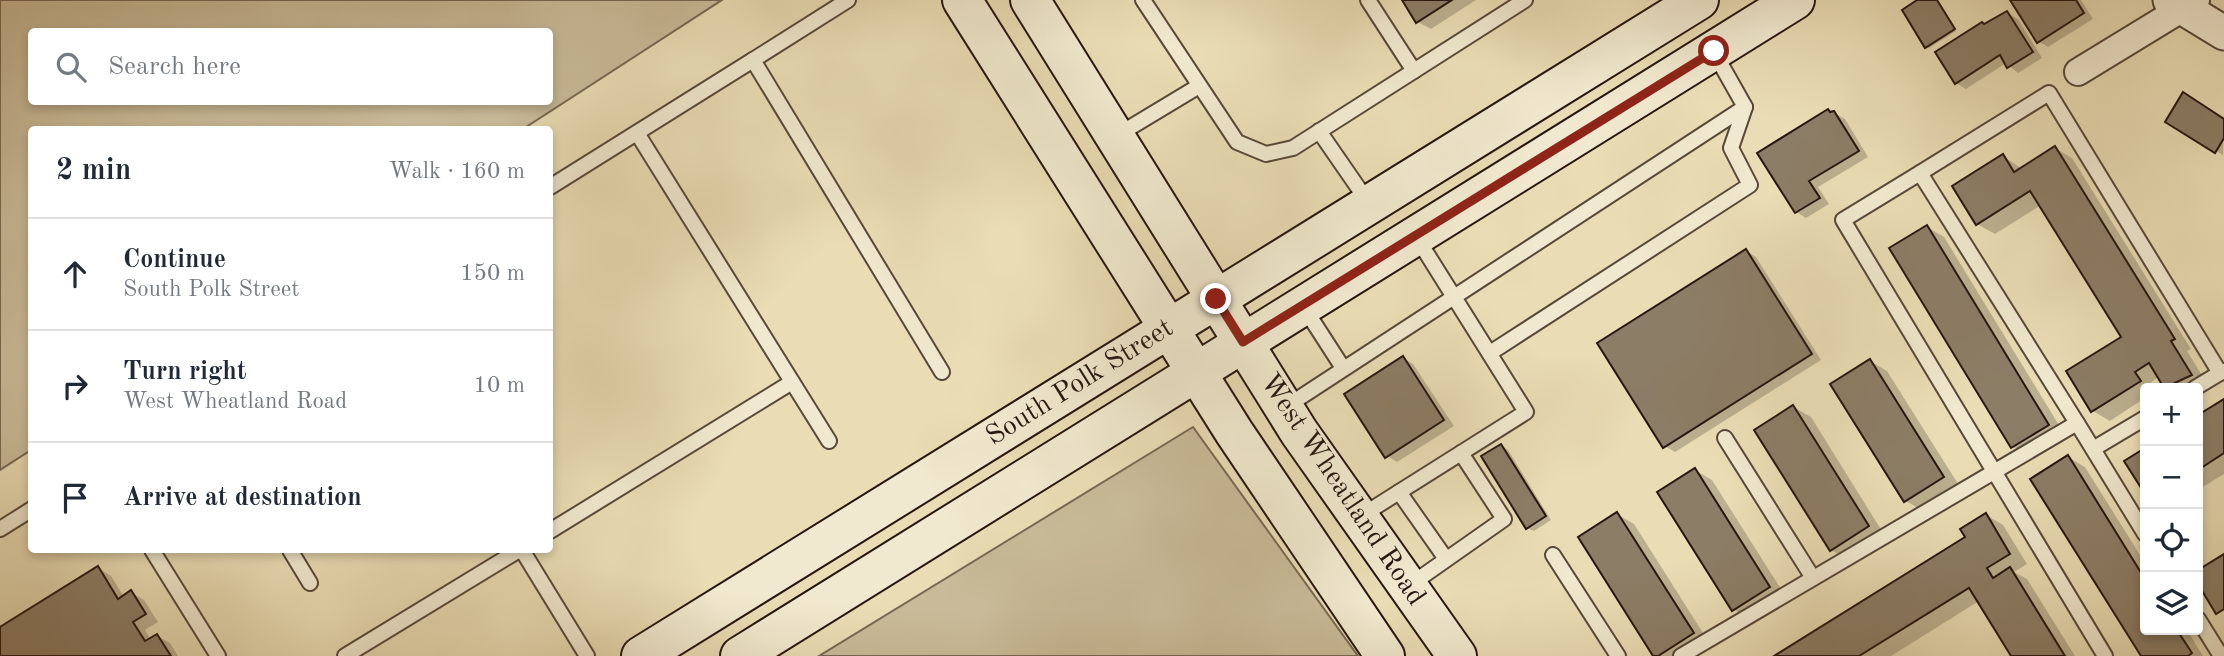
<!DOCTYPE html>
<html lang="en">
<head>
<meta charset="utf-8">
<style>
	body { margin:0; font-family:"Old Standard TT",serif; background:#f2f2f3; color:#1f2937 }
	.controls { position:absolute; right:21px; bottom:21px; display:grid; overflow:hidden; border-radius:7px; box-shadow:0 4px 10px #0003 }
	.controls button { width:63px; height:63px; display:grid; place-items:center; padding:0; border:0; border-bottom:2px solid #e0e1e3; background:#fff; color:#1f2937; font:35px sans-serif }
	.stop { position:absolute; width:21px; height:21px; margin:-16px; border:5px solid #8f2418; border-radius:50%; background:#fff }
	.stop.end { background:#8f2418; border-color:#fff; box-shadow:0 2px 7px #0008 }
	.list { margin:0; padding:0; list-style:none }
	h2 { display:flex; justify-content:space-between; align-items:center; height:91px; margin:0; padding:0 28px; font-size:30px }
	h2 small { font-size:23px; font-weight:400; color:#747a83 }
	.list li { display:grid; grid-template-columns:46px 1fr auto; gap:21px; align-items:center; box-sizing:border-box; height:112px; padding:0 28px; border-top:2px solid #e0e1e3 }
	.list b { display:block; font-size:26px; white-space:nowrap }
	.list p { margin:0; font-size:23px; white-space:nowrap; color:#747a83 }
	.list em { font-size:23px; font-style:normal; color:#747a83 }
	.icon { flex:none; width:38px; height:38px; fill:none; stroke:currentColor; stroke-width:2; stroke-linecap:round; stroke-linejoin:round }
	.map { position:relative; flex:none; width:2224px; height:656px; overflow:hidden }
	.search { position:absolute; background:#fff; box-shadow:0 4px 10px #0003; left:28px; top:28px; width:525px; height:77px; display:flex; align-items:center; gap:18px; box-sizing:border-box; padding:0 24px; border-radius:7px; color:#747a83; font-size:26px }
	.panel { position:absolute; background:#fff; box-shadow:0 4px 10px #0003; left:28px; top:126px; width:525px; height:427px; border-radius:7px }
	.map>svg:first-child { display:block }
</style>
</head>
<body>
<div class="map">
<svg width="2224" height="656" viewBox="0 0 2224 656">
	<rect width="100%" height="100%" fill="#eaddb5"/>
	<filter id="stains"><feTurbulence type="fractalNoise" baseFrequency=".00286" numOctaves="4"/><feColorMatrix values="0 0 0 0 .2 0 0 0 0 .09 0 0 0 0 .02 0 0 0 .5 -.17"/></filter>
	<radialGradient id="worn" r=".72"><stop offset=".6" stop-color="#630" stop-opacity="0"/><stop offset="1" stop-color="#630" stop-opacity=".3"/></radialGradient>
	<g fill="#c9bb99" stroke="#786854" stroke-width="2" fill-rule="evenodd">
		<path d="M0,0H722L523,129L32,130L31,450L0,470ZM32,32H550V102H32Z"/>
		<polygon points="1193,427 1358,656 819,656"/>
	</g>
	<g fill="#0003">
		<polygon points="1404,0 1476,0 1431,29 1418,22"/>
		<polygon points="1921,0 1937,0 1956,31 1929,48 1926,46"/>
		<polygon points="2012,0 2081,0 2093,19 2048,47 2038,41"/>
		<polygon points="2007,13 2018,19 2042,58 2018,73 2006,63 1966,89 1956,83"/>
		<polygon points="1834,113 1845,119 1868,157 1818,187 1829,204 1806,218 1796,212"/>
		<polygon points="2224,120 2223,155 2167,121"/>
		<polygon points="2055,148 2072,158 2191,349 2187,351 2208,385 2198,388 2166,388 2159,377 2151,382 2155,388 2145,388 2145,398 2110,421 2093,411 2123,337 2041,205 1995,234 1977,224 2003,156 2022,169"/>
		<polygon points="1927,227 1944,237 2065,435 2030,457 2013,447"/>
		<polygon points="1746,251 1756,257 1821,360 1675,452 1665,446"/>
		<polygon points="1403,358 1413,364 1454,426 1397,462 1387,456"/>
		<polygon points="1870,361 1887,371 1960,487 1923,511 1906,501 1832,384"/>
		<polygon points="2224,401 2224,474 2198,490 2198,417"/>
		<polygon points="1793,407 1811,417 1885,536 1848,560 1831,550"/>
		<polygon points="1501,446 1508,450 1551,520 1534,531 1527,528"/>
		<polygon points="2068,457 2085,467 2145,563 2145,630 2187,630 2203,656 2143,656"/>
		<polygon points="1695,470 1712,480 1786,597 1750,619 1733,609"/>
		<polygon points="1617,514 1634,524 1710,644 1690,656 1655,656"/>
		<polygon points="1986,515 2003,525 2027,564 2014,572 2027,579 2075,656 2013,656 1979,601 1891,656 1777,656 1967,538"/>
		<polygon points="98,568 111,576 124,597 131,592 144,600 158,622 145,630 151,640 157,636 170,643 178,656 0,656 0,629"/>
	</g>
	<g fill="#8c7d66" stroke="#271610" stroke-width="2">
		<polygon points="1402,0 1452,0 1416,23"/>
		<polygon points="1917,0 1937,0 1955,29 1925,48 1902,10"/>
		<polygon points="2010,0 2076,0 2084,13 2037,43"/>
		<polygon points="2007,11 2033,52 2007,68 2000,55 1955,84 1935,52 1982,22 1984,24"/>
		<polygon points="2183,92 2224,119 2224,138 2215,153 2165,122"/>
		<polygon points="1828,109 1830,112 1834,111 1859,151 1809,181 1820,198 1795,213 1757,153"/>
		<polygon points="2055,146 2175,339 2171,341 2192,375 2164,388 2149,363 2135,372 2141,381 2091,412 2066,371 2121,337 2030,191 1976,225 1952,186 2003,154 2014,172"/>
		<polygon points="1927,225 2049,425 2011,448 1889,248"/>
		<polygon points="1746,249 1812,354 1663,448 1597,343"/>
		<polygon points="1403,356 1444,420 1385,458 1344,394"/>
		<polygon points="1870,359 1944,477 1904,502 1830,384"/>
		<polygon points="2224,399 2224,453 2198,470 2198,415"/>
		<polygon points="1793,405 1869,526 1830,551 1754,430"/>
		<polygon points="1501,444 1546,516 1526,529 1481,456"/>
		<polygon points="2145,448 2145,494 2124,461"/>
		<polygon points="2068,455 2145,579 2145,630 2177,630 2192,653 2188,656 2141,656 2030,479"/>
		<polygon points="1695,468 1770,587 1732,611 1657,492"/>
		<polygon points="1617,512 1694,633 1658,656 1653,656 1578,537"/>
		<polygon points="1986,513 2010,554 1987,568 1993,578 2010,567 2065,656 2011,656 1969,588 1859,656 1774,656 1965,537 1960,529"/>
		<polygon points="2224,554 2224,609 2216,614 2198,584 2198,570"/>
		<polygon points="98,566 118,599 131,590 146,614 133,622 145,641 157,634 171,656 0,656 0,627"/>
	</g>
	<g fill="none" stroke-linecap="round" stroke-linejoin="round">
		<g stroke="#584839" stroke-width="18">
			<g id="service">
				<polyline points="848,0 753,60 942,372"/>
				<polyline points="1143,0 1237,142 1266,154 1293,148 1525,0"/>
				<polyline points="1368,0 1414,71"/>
				<polyline points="1319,131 1368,202"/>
				<polyline points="637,133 829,441"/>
				<polyline points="1116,136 1199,86"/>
				<polyline points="1920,173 2049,93 2220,373 2224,371"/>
				<polyline points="550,187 753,60"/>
				<polyline points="1303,306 1343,368"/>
				<polyline points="1490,353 1750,185 1731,148 1745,107"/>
				<polyline points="2195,388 2220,373"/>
				<polyline points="1284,408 1745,107 1714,52"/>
				<polyline points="2077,423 1920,173 1843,220 2105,656"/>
				<polyline points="1725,438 1813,578"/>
				<polyline points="2093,449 2145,418"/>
				<polyline points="1399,492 1446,559"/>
				<polyline points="1361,516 1526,412 1417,238"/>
				<polyline points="0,529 32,509"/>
				<polyline points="550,531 792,382"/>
				<polyline points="152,550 218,656"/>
				<polyline points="290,550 310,583"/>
				<polyline points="522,550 587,656"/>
				<polyline points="1553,555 1618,656"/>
				<polyline points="1410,585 1504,519 1461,453"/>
				<polyline points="2198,619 2221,656"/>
				<polyline points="345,656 519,550"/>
				<polyline points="1681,656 2077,423 2145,534"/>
			</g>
		</g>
		<g stroke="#584839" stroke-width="30">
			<polyline id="minor" points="2078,72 2196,0"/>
		</g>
		<g stroke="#584839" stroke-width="37">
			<polyline id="tertiary" points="2170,0 2224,33"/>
		</g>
		<g stroke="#271610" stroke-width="42">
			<g id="secondary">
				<polyline points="962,0 1234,432 1385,656"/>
				<polyline points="1030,0 1299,432 1457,656"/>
				<polyline points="641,656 1699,0"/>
				<polyline points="740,656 1795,0"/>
			</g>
		</g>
		<use href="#service" stroke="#f1e9cf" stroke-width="14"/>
		<use href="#minor" stroke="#f1e9cf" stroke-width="26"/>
		<use href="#tertiary" stroke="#f1e9cf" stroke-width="33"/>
		<use href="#secondary" stroke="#f1e9cf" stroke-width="38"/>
	</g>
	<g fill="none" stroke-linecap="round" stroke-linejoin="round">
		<polyline stroke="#8f2418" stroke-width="9" points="1216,299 1243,342 1714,51"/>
	</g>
	<g text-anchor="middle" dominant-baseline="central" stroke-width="5" stroke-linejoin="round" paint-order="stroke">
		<g font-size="28" fill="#271610" stroke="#f1e9cf">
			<text transform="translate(1080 383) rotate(-32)">South Polk Street</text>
			<text transform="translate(1342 490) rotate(56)">West Wheatland Road</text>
		</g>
	</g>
	<rect width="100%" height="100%" filter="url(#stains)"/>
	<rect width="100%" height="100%" fill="url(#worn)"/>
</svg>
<div class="controls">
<button>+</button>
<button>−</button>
<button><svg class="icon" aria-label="locate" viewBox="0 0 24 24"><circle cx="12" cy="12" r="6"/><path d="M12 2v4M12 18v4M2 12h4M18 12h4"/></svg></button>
<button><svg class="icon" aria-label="layers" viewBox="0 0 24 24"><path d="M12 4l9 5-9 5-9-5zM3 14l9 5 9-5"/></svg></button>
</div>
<div class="stop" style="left:1714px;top:51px"></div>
<div class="stop end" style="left:1216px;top:299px"></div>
<div class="search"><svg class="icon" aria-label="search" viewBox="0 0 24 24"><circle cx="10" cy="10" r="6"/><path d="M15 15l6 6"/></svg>Search here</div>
<section class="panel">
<h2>2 min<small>Walk · 160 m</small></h2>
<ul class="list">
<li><svg class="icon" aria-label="ahead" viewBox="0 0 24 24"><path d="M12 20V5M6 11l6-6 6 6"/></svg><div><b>Continue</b><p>South Polk Street</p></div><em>150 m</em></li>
<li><svg class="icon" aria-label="right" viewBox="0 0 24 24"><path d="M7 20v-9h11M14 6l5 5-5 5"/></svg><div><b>Turn right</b><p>West Wheatland Road</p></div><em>10 m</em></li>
<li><svg class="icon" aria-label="arrive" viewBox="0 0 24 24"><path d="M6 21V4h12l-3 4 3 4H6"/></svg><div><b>Arrive at destination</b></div></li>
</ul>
</section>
</div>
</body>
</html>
